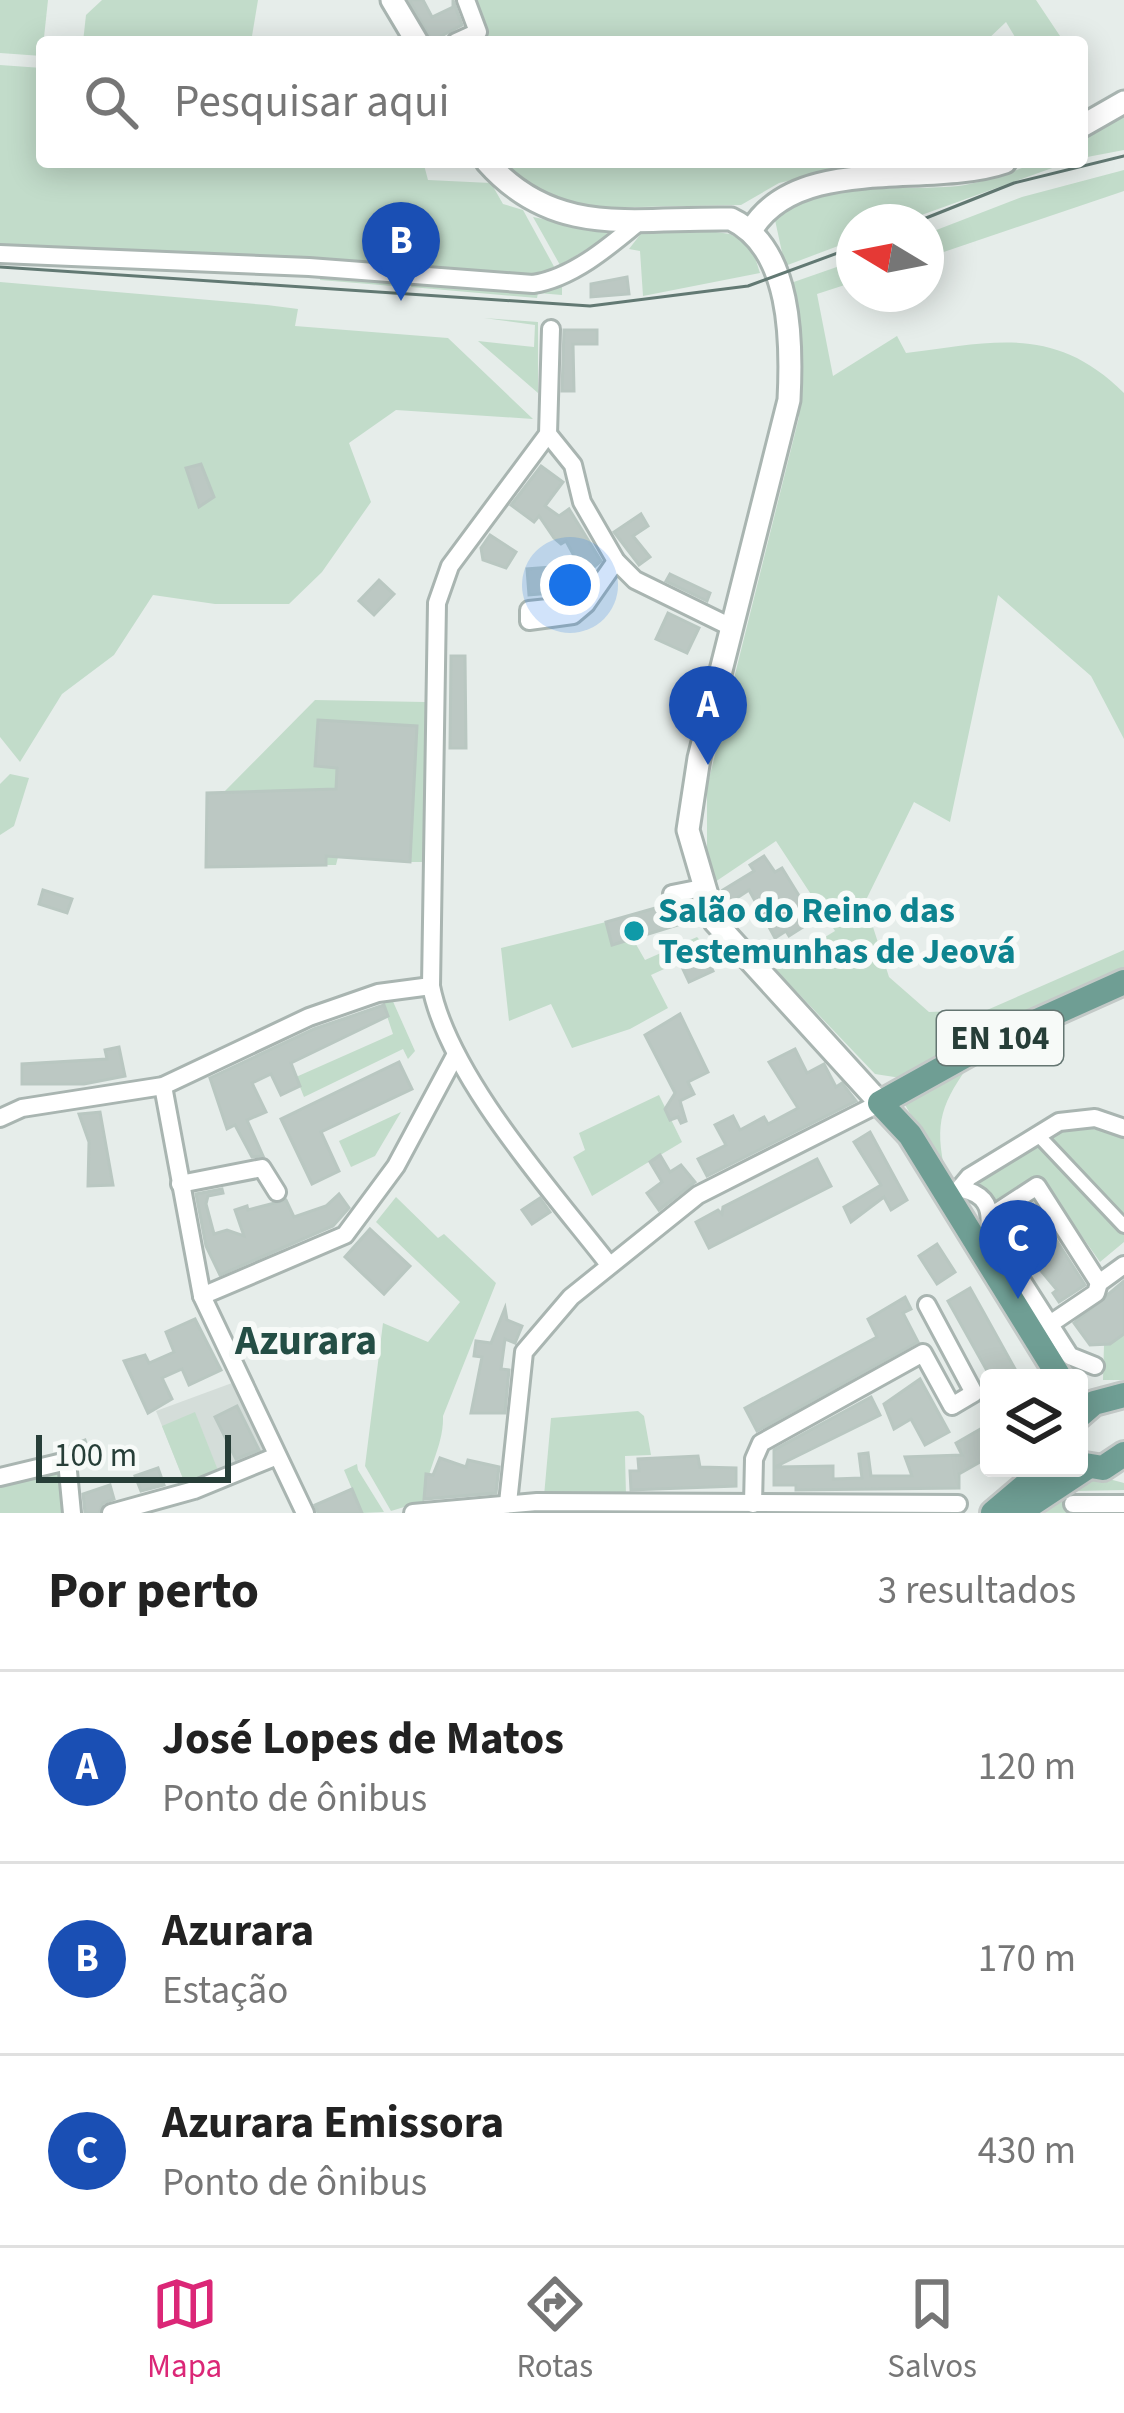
<!DOCTYPE html>
<html lang="pt">
<head>
<meta charset="utf-8">
<style>
	body { margin:0; font-family:"Source Sans 3",sans-serif; background:#f6f6f6; color:#222 }
	.controls { position:absolute; right:36px; bottom:36px; display:grid; overflow:hidden; border-radius:12px; box-shadow:0 6px 30px #0003 }
	.controls button { width:108px; height:108px; display:grid; place-items:center; padding:0; border:0; border-bottom:3px solid #e0e0e0; background:#fff; color:#222; font:60px sans-serif }
	.compass { position:absolute; left:836px; top:204px; width:108px; height:108px; border-radius:50%; background:#fff; box-shadow:0 6px 30px #0003; rotate:280deg }
	.scale { position:absolute; left:36px; bottom:30px; width:195px; box-sizing:border-box; padding-left:12px; border:6px solid #273e38; border-top:0; font-size:33px; line-height:42px; white-space:nowrap; color:#273e38; -webkit-text-stroke:9px #f7faf8; paint-order:stroke }
	.you { position:absolute; left:570px; top:585px; width:42px; height:42px; margin:-30px; border:9px solid #fff; border-radius:50%; background:#1a73e8; box-shadow:0 0 0 18px #1a73e833 }
	.badge { display:grid; place-items:center; width:78px; height:78px; border-radius:50%; background:#db2777; color:#fff; font-size:39px; font-weight:700 }
	.pin { position:absolute; translate:-50% -99px; filter:drop-shadow(0 3px 6px #0008) }
	.pin::after { content:''; position:absolute; top:63px; width:42px; height:36px; background:inherit; clip-path:polygon(0 0,100% 0,50% 100%) }
	.list { margin:0; padding:0; list-style:none }
	h2 { display:flex; justify-content:space-between; align-items:center; height:156px; margin:0; padding:0 48px; font-size:51px }
	h2 small { font-size:39px; font-weight:400; color:#767676 }
	.list li { display:grid; grid-template-columns:78px 1fr auto; gap:36px; align-items:center; box-sizing:border-box; height:192px; padding:0 48px; border-top:3px solid #e0e0e0 }
	.list b { display:block; font-size:45px; white-space:nowrap }
	.list p { margin:0; font-size:39px; white-space:nowrap; color:#767676 }
	.list em { font-size:39px; font-style:normal; color:#767676 }
	.icon { flex:none; width:66px; height:66px; fill:none; stroke:currentColor; stroke-width:2; stroke-linecap:round; stroke-linejoin:round }
	.map { position:relative; flex:none; width:1124px; height:1513px; overflow:hidden }
	.search { position:absolute; background:#fff; box-shadow:0 6px 30px #0003; left:36px; right:36px; top:36px; height:132px; display:flex; align-items:center; gap:30px; box-sizing:border-box; padding:0 42px; border-radius:12px; color:#767676; font-size:45px }
	.sheet { height:732px; background:#fff }
	nav { display:flex; justify-content:space-around; align-items:center; box-sizing:border-box; height:168px; border-top:3px solid #e0e0e0; background:#fff; font-size:33px; color:#767676 }
	nav a { display:grid; justify-items:center; gap:6px }
	nav .on { color:#db2777 }
	.map>svg:first-child { display:block }
</style>
</head>
<body>
<div class="map">
<svg width="1124" height="1513" viewBox="0 0 1124 1513">
	<rect width="100%" height="100%" fill="#e6edea"/>
	<polygon fill="#d4ddd9" points="232,1383 269,1454 186,1486 156,1411"/>
	<g fill="#c2dcca">
		<polygon points="0,0 48,0 42,56 0,53"/>
		<polygon points="102,0 258,0 251,42 83,42 86,15"/>
		<polygon points="471,0 1036,0 1064,42 1018,42 1006,22 985,42 469,42"/>
		<polygon points="0,65 42,68 42,162 424,165 428,180 491,183 503,204 523,210 557,272 549,277 352,261 0,245"/>
		<polygon points="1124,114 1124,150 1082,158 1082,138"/>
		<polygon points="501,162 936,162 862,164 779,183 741,205 587,208 526,186"/>
		<path d="M1037,162H1069L902,222H854V240L785,266L775,220C799,177 921,193 965,185C990,180 1013,172 1037,162Z"/>
		<polygon points="1124,170 1124,191 926,258 926,234 1022,197"/>
		<polygon points="533,217 606,232 609,236 560,265"/>
		<polygon points="702,230 730,234 751,245 760,273 643,296 640,251 629,249 643,231"/>
		<path d="M854,261V282L817,294L833,376L897,336L906,353C993,342 1055,324 1124,393V739L1091,676L998,595L950,822L914,802L865,902L889,977L929,1012L987,1010L1124,950V971L901,1078L875,1074L774,968L835,931L776,841L715,882L707,851V787L799,417V334L788,284Z"/>
		<polygon points="321,273 562,279 562,295 538,293 537,298 411,287 412,282 394,280 393,286 320,280"/>
		<polygon points="0,282 267,305 298,309 295,326 448,338 533,419 396,410 349,443 371,502 322,572 289,604 215,604 153,595 114,655 62,694 20,762 0,737"/>
		<polygon points="484,318 538,322 538,393 478,341 534,347 535,325"/>
		<polygon points="315,700 425,702 426,862 410,862 417,726 318,721 315,766 337,768 332,856 338,857 336,865 326,865 324,789 224,792"/>
		<polygon points="10,774 29,778 14,826 0,835 0,784"/>
		<polygon points="606,922 612,945 633,939 645,960 697,937 708,949 651,975 668,1008 630,1029 572,1048 551,1004 509,1021 501,948"/>
		<polygon points="391,997 415,1051 408,1059 403,1049 304,1097 296,1077 393,1034 381,998"/>
		<path d="M973,1059C942,1103 933,1121 946,1175L904,1103Z"/>
		<polygon points="659,1095 682,1142 592,1196 573,1157 585,1150 579,1133"/>
		<polygon points="401,1112 375,1156 351,1167 339,1141"/>
		<polygon points="1070,1124 1124,1136 1124,1217 1047,1138"/>
		<polygon points="1039,1143 1124,1234 1124,1242 1100,1262 1041,1178 996,1206 976,1178"/>
		<path d="M396,1197L438,1238L444,1234L496,1283L443,1416C444,1446 426,1470 424,1501L391,1511L365,1466L383,1323L428,1342L460,1302L376,1222Z"/>
		<polygon points="1124,1334 1124,1380 1103,1380 1104,1345"/>
		<polygon points="638,1411 644,1416 651,1455 625,1456 626,1495 544,1496 551,1418"/>
		<polygon points="195,1412 219,1473 186,1486 162,1426"/>
		<polygon points="357,1464 358,1470 384,1512 362,1513 344,1470"/>
		<polygon points="59,1472 66,1513 0,1513 0,1485"/>
		<polygon points="1109,1479 1124,1483 1124,1490 1075,1491 1069,1513 1032,1513 1085,1480"/>
	</g>
	<g fill="#bcc8c3" stroke="#b9c7c1" stroke-width="3">
		<polygon points="409,0 423,0 432,17 453,7 453,0 462,25 432,41"/>
		<polygon points="627,277 629,294 591,297 591,284"/>
		<polygon points="564,330 597,330 597,344 573,344 574,391 562,391"/>
		<polygon points="201,464 214,497 199,507 186,468"/>
		<polygon points="541,466 563,482 545,506 559,516 569,509 601,561 578,581 579,591 529,595 527,569 579,565 566,541 561,544 554,538 539,516 534,522 511,505"/>
		<polygon points="641,514 648,526 633,536 650,557 639,565 614,532"/>
		<polygon points="490,535 516,552 506,568 483,560 481,548"/>
		<polygon points="670,574 710,593 707,601 666,581"/>
		<polygon points="379,580 394,594 374,615 359,601"/>
		<polygon points="668,613 699,628 687,653 656,639"/>
		<polygon points="451,656 465,656 466,748 450,748"/>
		<polygon points="318,720 417,726 410,862 326,856 326,865 206,867 207,793 336,789 337,768 315,766"/>
		<polygon points="764,856 775,872 782,868 814,920 789,936 786,931 775,938 749,890 731,902 723,890 754,871 750,865"/>
		<polygon points="43,890 72,899 67,913 39,904"/>
		<polygon points="666,905 684,923 612,945 606,922"/>
		<polygon points="705,954 713,971 689,982 681,965"/>
		<polygon points="384,1005 388,1016 291,1063 300,1086 281,1095 271,1074 252,1083 266,1112 247,1120 263,1156 252,1157 235,1125 227,1129 210,1078 314,1029"/>
		<polygon points="680,1014 708,1072 688,1082 694,1094 680,1101 686,1121 681,1123 678,1117 670,1120 665,1109 675,1093 645,1035"/>
		<polygon points="119,1047 125,1076 84,1084 22,1084 22,1064 107,1059 105,1050"/>
		<polygon points="795,1049 807,1073 824,1064 836,1087 842,1083 856,1101 707,1176 698,1159 726,1145 715,1125 733,1116 740,1130 764,1117 768,1124 798,1108 769,1062"/>
		<polygon points="399,1062 412,1089 321,1132 339,1171 312,1184 281,1119"/>
		<polygon points="100,1112 113,1185 88,1186 89,1142 79,1114"/>
		<polygon points="870,1132 907,1200 891,1210 884,1197 851,1222 844,1207 881,1185 854,1142"/>
		<polygon points="660,1155 670,1172 681,1165 695,1182 659,1210 647,1193 662,1182 650,1162"/>
		<polygon points="817,1159 831,1186 709,1248 696,1222 718,1210 722,1214 723,1207"/>
		<polygon points="222,1189 223,1193 208,1196 206,1204 214,1234 227,1230 244,1236 235,1210 247,1206 248,1210 286,1200 294,1217 326,1206 339,1194 349,1208 333,1226 220,1275 206,1246 196,1194"/>
		<polygon points="540,1198 550,1212 532,1224 522,1210"/>
		<polygon points="1033,1204 1085,1285 1059,1302 1053,1293 1057,1290 1027,1254 1032,1251 1007,1221"/>
		<polygon points="370,1229 410,1266 384,1294 345,1257"/>
		<polygon points="937,1244 955,1272 937,1284 919,1256"/>
		<polygon points="1124,1281 1124,1334 1110,1344 1090,1345 1074,1323"/>
		<polygon points="970,1288 984,1313 1020,1378 991,1378 948,1301"/>
		<polygon points="905,1297 911,1309 903,1313 918,1342 757,1431 745,1408 877,1337 868,1319"/>
		<polygon points="505,1308 507,1320 522,1326 515,1343 505,1339 501,1369 509,1370 505,1413 471,1413 482,1357 474,1356 476,1341 491,1343"/>
		<polygon points="195,1319 221,1370 189,1385 182,1369 162,1378 172,1399 148,1413 124,1361 145,1355 149,1363 174,1352 166,1332"/>
		<polygon points="920,1379 949,1432 925,1445 911,1419 894,1429 884,1404"/>
		<polygon points="871,1397 880,1415 775,1467 833,1466 833,1479 862,1478 859,1454 868,1453 871,1476 912,1476 905,1457 962,1455 956,1443 989,1424 989,1457 959,1474 959,1488 796,1490 796,1485 774,1485 774,1450"/>
		<polygon points="237,1406 259,1450 236,1459 215,1417"/>
		<polygon points="85,1440 91,1458 80,1460 72,1450 63,1449"/>
		<polygon points="698,1456 700,1467 736,1468 736,1486 631,1490 630,1471 639,1471 638,1459"/>
		<polygon points="440,1458 466,1467 468,1460 499,1467 496,1493 424,1499 426,1474 433,1475"/>
		<polygon points="158,1468 164,1485 141,1491 135,1476"/>
		<polygon points="110,1485 114,1499 103,1503 99,1513 85,1513 83,1494"/>
		<polygon points="352,1489 362,1513 318,1513 315,1505"/>
	</g>
	<g fill="none" stroke-linecap="round" stroke-linejoin="round">
		<g stroke="#a9b5b1" stroke-width="18">
			<polyline id="pedestrian" points="1038,1135 1124,1226"/>
		</g>
		<g stroke="#a9b5b1" stroke-width="22">
			<g id="minor">
				<polyline points="456,42 478,32 466,0"/>
				<path d="M0,254L309,267L533,284C573,278 611,245 641,220"/>
				<path d="M551,329L548,434L450,566L437,603L431,986C448,1075 550,1189 607,1262"/>
				<polyline points="548,434 573,465 582,502 616,561 635,580 733,628"/>
				<polyline points="586,604 573,615 529,621 529,610 586,604 616,561"/>
				<polyline points="672,894 702,888"/>
				<polyline points="163,1086 202,1296 305,1513"/>
				<polyline points="0,1118 22,1108 163,1086 309,1017 378,993 431,986"/>
				<polyline points="180,1184 262,1168 277,1192"/>
				<path d="M962,1189C985,1194 992,1207 989,1229L1070,1356L1095,1366"/>
				<polyline points="954,1195 969,1177 1059,1122 1095,1118 1124,1128"/>
				<polyline points="991,1216 1037,1186 1099,1283"/>
				<polyline points="202,1296 345,1235 396,1166 456,1054"/>
				<polyline points="1050,1324 1096,1293 1099,1283 1124,1265"/>
				<polyline points="0,1477 67,1461 72,1513"/>
				<polyline points="508,1503 524,1352 571,1297 698,1195 880,1103"/>
				<polyline points="753,1504 754,1459 761,1443 923,1353 952,1406 974,1393 927,1305"/>
				<polyline points="1073,1504 1124,1504"/>
				<polyline points="111,1513 194,1490 277,1456"/>
				<polyline points="413,1513 537,1502 958,1504"/>
			</g>
		</g>
		<g stroke="#a9b5b1" stroke-width="27">
			<g id="tertiary">
				<polyline points="392,0 417,42"/>
				<polyline points="1082,126 1124,102"/>
				<path d="M487,162C556,240 637,217 731,219C792,248 792,342 789,400L699,758L688,830L715,922L880,1103"/>
				<path d="M752,229C799,153 930,188 1005,162"/>
			</g>
		</g>
		<g stroke="#c3c9c7" stroke-width="30">
			<g id="primary">
				<polyline points="1060,1378 910,1135 880,1103 986,1044 1124,982"/>
				<polyline points="1079,1416 1094,1403 1124,1395"/>
				<polyline points="1079,1464 1103,1468 1124,1454"/>
				<polyline points="993,1513 1046,1468"/>
				<polyline points="1018,1513 1086,1468"/>
			</g>
		</g>
		<use href="#pedestrian" stroke="#fff" stroke-width="12"/>
		<use href="#minor" stroke="#fff" stroke-width="16"/>
		<use href="#tertiary" stroke="#fff" stroke-width="21"/>
		<use href="#primary" stroke="#6f9e94" stroke-width="24"/>
		<g stroke="#627973" stroke-width="3">
			<polyline points="916,222 1014,183 1124,156"/>
			<polyline points="0,267 590,306 748,286 854,247"/>
		</g>
	</g>
	<circle fill="#0f9aa8" stroke="#f7faf8" stroke-width="4.5" cx="634" cy="931" r="12"/>
	<g text-anchor="middle" dominant-baseline="central" stroke-width="12" stroke-linejoin="round" paint-order="stroke">
		<rect fill="#f7faf8" stroke="#657672" stroke-width="3" x="937" y="1011" width="126" height="54" rx="9"/>
		<g font-size="33" font-weight="bold" fill="#273e38">
			<text x="1000" y="1038">EN 104</text>
		</g>
		<g font-size="36" font-weight="bold" fill="#0d838f" stroke="#f7faf8" text-anchor="start">
			<text x="658" y="910">Salão do Reino das<tspan x="658" dy="41">Testemunhas de Jeová</tspan></text>
		</g>
		<g font-size="42" font-weight="bold" fill="#244e45" stroke="#f7faf8">
			<text x="306" y="1341">Azurara</text>
		</g>
	</g>
</svg>
<div class="controls">
<button><svg class="icon" aria-label="layers" viewBox="0 0 24 24"><path d="M12 4l9 5-9 5-9-5zM3 14l9 5 9-5"/></svg></button>
</div>
<svg class="compass" viewBox="-18 -18 36 36"><path d="M0-13l5 13h-10z" fill="#e53935"/><path d="M0 13l5-13h-10z" fill="#767676"/></svg>
<div class="scale">100 m</div>
<div class="you"></div>
<div class="pin badge" style="left:708px;top:765px;background:#1a4fb4">A</div>
<div class="pin badge" style="left:401px;top:301px;background:#1a4fb4">B</div>
<div class="pin badge" style="left:1018px;top:1299px;background:#1a4fb4">C</div>
<div class="search"><svg class="icon" aria-label="search" viewBox="0 0 24 24"><circle cx="10" cy="10" r="6"/><path d="M15 15l6 6"/></svg>Pesquisar aqui</div>
</div>
<section class="sheet">
<h2>Por perto<small>3 resultados</small></h2>
<ul class="list">
<li><span class="badge" style="background:#1a4fb4">A</span><div><b>José Lopes de Matos</b><p>Ponto de ônibus</p></div><em>120 m</em></li>
<li><span class="badge" style="background:#1a4fb4">B</span><div><b>Azurara</b><p>Estação</p></div><em>170 m</em></li>
<li><span class="badge" style="background:#1a4fb4">C</span><div><b>Azurara Emissora</b><p>Ponto de ônibus</p></div><em>430 m</em></li>
</ul>
</section>
<nav>
<a class="on"><svg class="icon" aria-label="map" viewBox="0 0 24 24"><path d="M3 6l6-2 6 2 6-2v14l-6 2-6-2-6 2zM9 4v14M15 6v14"/></svg>Mapa</a>
<a><svg class="icon" aria-label="directions" viewBox="0 0 24 24"><path d="M12 3l9 9-9 9-9-9zM9 14v-3h6M13 9l2 2-2 2"/></svg>Rotas</a>
<a><svg class="icon" aria-label="saved" viewBox="0 0 24 24"><path d="M7 4h10v16l-5-4-5 4z"/></svg>Salvos</a>
</nav>
</body>
</html>
